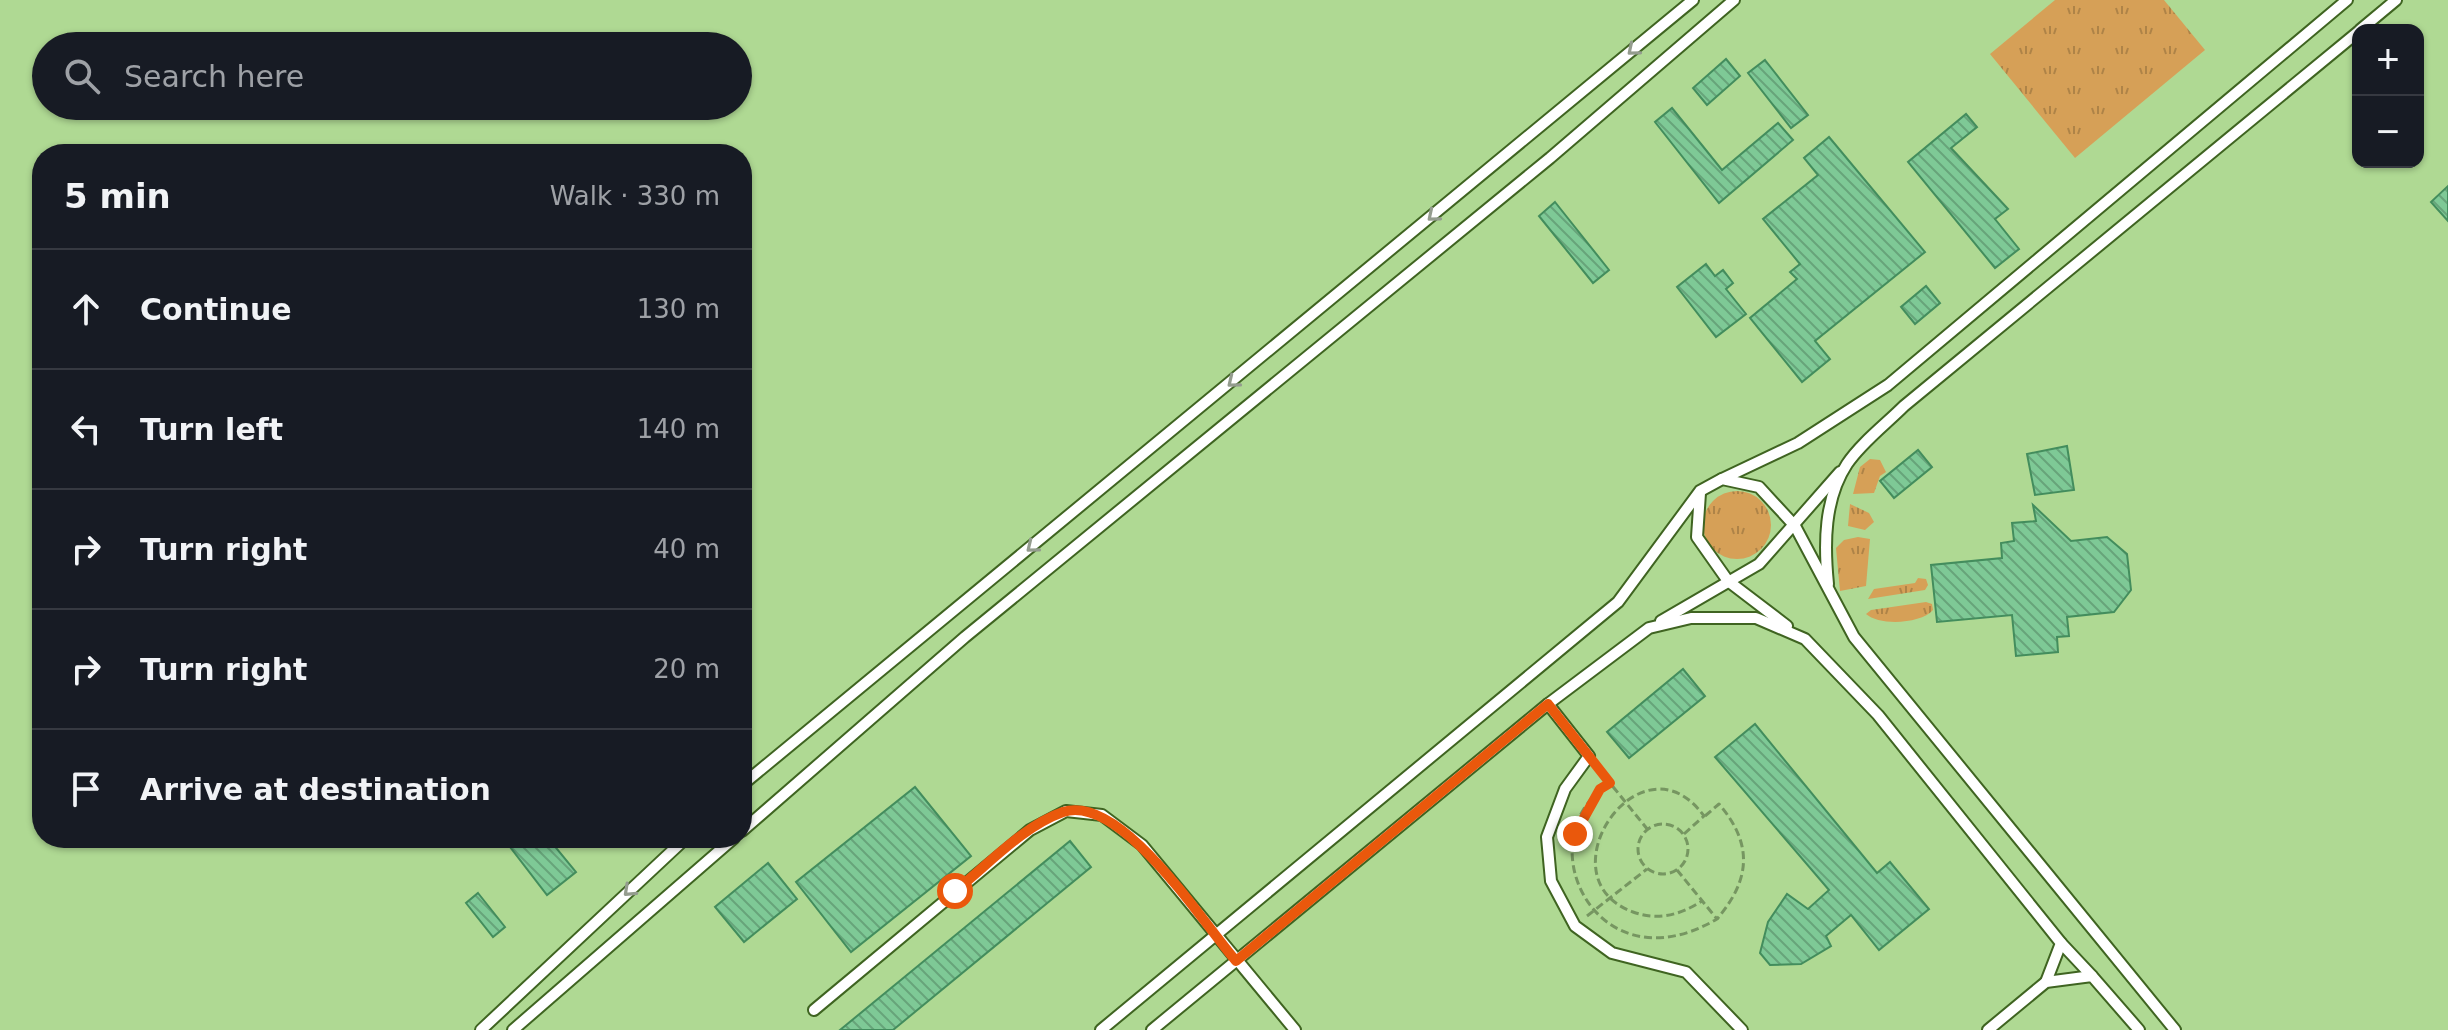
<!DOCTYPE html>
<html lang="en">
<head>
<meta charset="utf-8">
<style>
	body { margin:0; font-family:"DejaVu Sans",sans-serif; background:#242831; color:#f1f3f6 }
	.controls { position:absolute; right:24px; top:24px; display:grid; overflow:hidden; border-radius:16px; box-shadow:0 2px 6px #0004 }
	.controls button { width:72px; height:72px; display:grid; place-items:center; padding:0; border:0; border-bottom:2px solid #363941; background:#171b24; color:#f1f3f6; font:40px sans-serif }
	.stop { position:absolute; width:24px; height:24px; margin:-18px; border:6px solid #ea580c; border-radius:50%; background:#fff }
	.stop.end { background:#ea580c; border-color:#fff; box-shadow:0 2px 8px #0008 }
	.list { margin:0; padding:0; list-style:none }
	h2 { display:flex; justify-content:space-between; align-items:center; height:104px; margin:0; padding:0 32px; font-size:34px }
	h2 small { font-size:26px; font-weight:400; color:#9ea1a6 }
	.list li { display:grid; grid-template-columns:52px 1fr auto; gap:24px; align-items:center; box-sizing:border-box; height:120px; padding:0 32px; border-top:2px solid #363941 }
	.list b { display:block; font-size:30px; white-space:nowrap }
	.list em { font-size:26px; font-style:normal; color:#9ea1a6 }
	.icon { flex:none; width:44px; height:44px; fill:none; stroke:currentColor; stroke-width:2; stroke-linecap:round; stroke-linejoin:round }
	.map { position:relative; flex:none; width:2448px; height:1030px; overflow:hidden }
	.search { position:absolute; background:#171b24; box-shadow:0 2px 6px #0004; left:32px; top:32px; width:720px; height:88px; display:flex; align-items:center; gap:20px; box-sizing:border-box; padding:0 28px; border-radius:44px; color:#9ea1a6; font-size:30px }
	.panel { position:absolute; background:#171b24; box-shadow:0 2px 6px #0004; left:32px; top:144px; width:720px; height:704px; border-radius:32px }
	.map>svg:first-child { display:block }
</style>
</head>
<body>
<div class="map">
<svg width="2448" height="1030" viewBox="0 0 2448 1030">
	<defs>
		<pattern id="grass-tufts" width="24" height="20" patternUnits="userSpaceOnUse" patternTransform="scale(2)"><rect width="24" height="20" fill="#d6a057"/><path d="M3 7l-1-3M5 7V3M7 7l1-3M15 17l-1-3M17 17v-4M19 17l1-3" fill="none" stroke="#ae8347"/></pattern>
		<pattern id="building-back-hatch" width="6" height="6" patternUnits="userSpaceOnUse" patternTransform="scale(2)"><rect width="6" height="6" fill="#7ec996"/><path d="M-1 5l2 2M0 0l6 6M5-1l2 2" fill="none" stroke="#67a47a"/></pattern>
	</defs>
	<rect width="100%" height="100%" fill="#afd993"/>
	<g fill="url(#grass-tufts)">
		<polygon points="2055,0 2164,0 2205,50 2075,158 1990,54"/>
		<polygon points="1870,459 1880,460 1886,472 1880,476 1874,493 1853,494 1860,467"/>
		<circle cx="1737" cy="525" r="34"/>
		<polygon points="1850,504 1869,513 1874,522 1865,530 1848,526"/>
		<polygon points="1858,537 1870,539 1866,586 1840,591 1836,548 1844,540"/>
		<polygon points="1918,578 1926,579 1928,585 1925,590 1868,599 1874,589 1915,583"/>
		<path d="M1926,602L1932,604L1933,610C1921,624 1879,626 1866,614L1871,610Z"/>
	</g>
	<g fill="url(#building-back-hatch)" stroke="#438d5d" stroke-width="2">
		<polygon points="1726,59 1740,76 1707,105 1693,88"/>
		<polygon points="1765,60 1808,115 1791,128 1748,73"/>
		<polygon points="1672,108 1722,170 1778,123 1793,140 1719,203 1655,122"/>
		<polygon points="1966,114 1977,127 1951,148 2008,209 1995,219 2019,249 1995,268 1908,162"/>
		<polygon points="1829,137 1925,252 1815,341 1830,359 1802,382 1750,318 1797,279 1790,272 1800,264 1763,219 1818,175 1804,158"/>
		<polygon points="2448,186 2448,221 2431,202"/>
		<polygon points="1555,202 1609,270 1593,283 1539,216"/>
		<polygon points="1706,264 1715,276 1723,270 1733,283 1726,289 1746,314 1716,337 1677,287"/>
		<polygon points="1926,286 1940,303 1915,324 1901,307"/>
		<polygon points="2067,446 2074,490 2035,495 2027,454"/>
		<polygon points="1918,450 1932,467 1894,498 1880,481"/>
		<polygon points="2033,505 2071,541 2107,537 2127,554 2131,590 2114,612 2067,617 2069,636 2057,637 2058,652 2016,656 2012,615 1937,622 1931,565 2002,558 2001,543 2014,541 2012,523 2036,521"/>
		<polygon points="1683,669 1705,696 1629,758 1607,732"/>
		<polygon points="1755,724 1877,873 1890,862 1929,909 1879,950 1851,915 1826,936 1831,946 1801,964 1770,965 1760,953 1768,922 1787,894 1808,909 1829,890 1715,757"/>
		<polygon points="915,787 971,856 851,952 796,882"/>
		<polygon points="503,838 548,838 576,872 547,895"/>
		<polygon points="1070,841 1091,867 893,1030 840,1030"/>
		<polygon points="768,863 797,899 744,942 715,907"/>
		<polygon points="478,893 505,927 493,937 466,903"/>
	</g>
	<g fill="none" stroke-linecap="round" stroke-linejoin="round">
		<g stroke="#3f6421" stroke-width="14">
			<g id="lane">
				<polyline points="2360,30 2396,0"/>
				<polyline points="1722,479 1798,443 1888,385 2347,0"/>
				<polyline points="1700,493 1697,537 1728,581 1787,626"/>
				<path d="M1828,584C1824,544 1824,499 1847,464C1861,443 1886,424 1904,406L2358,32"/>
				<polyline points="1661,621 1759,564 1840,472"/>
				<polyline points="1548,704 1649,628 1691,618 1756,618 1805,639 1878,715 2061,943 2046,982"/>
				<polyline points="742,785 1693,0"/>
				<polyline points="742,831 965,637 1550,158 1734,0"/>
				<polyline points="2061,943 2092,976"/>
				<polyline points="814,1010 1030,830 1066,811 1102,815 1142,845 1295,1030"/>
				<polyline points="481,1030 686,838"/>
				<polyline points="513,1030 734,838"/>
				<polyline points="1101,1030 1618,602 1700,491 1722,479 1759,487 1795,526 1854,637 2175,1030"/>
				<polyline points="1152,1030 1548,704 1589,756 1565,789 1547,837 1551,881 1575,926 1612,953 1686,972 1742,1030"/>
				<polyline points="1988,1030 2046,982 2092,976 2139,1030"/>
			</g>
		</g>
		<g stroke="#769661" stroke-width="3" stroke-dasharray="8 4" stroke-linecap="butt">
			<polyline points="1598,767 1610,783"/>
			<path d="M1705,816L1719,804C1753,844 1751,879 1717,919"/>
			<circle cx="1663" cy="849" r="25"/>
			<path d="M1648,830L1610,783C1524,837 1595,991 1717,919L1677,870"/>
			<path d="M1684,834L1704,816C1641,729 1540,878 1633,912C1658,921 1680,915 1702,901"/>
			<polyline points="1587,916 1647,869"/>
		</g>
		<use href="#lane" stroke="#fff" stroke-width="10"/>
	</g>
	<defs><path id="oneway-chevron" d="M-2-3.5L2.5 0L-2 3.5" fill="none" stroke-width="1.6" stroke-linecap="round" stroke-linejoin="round" transform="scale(2)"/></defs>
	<g stroke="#949c8e">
		<use href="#oneway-chevron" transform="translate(1633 50) rotate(140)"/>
		<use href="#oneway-chevron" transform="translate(1433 216) rotate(140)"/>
		<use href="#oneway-chevron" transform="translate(1233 382) rotate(141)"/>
		<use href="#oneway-chevron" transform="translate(1032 547) rotate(141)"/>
		<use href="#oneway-chevron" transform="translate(629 891) rotate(137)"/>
	</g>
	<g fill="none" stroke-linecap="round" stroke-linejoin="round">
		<path stroke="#ea580c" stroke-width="10" d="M955,891C988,865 1023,826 1063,812C1121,793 1202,922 1236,961L1548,704L1610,783L1600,789L1575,834"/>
	</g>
</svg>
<div class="controls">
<button>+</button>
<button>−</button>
</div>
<div class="stop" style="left:955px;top:891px"></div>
<div class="stop end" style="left:1575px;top:834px"></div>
<div class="search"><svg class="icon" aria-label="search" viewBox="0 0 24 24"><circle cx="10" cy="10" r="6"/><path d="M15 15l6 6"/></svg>Search here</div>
<section class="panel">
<h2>5 min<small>Walk · 330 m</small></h2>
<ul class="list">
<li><svg class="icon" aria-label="ahead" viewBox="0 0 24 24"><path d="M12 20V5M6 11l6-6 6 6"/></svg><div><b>Continue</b></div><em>130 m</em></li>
<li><svg class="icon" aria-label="left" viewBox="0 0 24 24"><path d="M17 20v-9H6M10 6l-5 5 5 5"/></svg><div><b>Turn left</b></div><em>140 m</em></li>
<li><svg class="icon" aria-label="right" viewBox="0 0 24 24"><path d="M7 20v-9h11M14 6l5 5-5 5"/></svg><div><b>Turn right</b></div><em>40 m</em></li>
<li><svg class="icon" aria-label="right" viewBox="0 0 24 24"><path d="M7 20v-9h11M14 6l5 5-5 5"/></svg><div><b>Turn right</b></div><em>20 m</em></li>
<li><svg class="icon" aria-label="arrive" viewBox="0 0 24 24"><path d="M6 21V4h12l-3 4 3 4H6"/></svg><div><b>Arrive at destination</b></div></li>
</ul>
</section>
</div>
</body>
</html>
